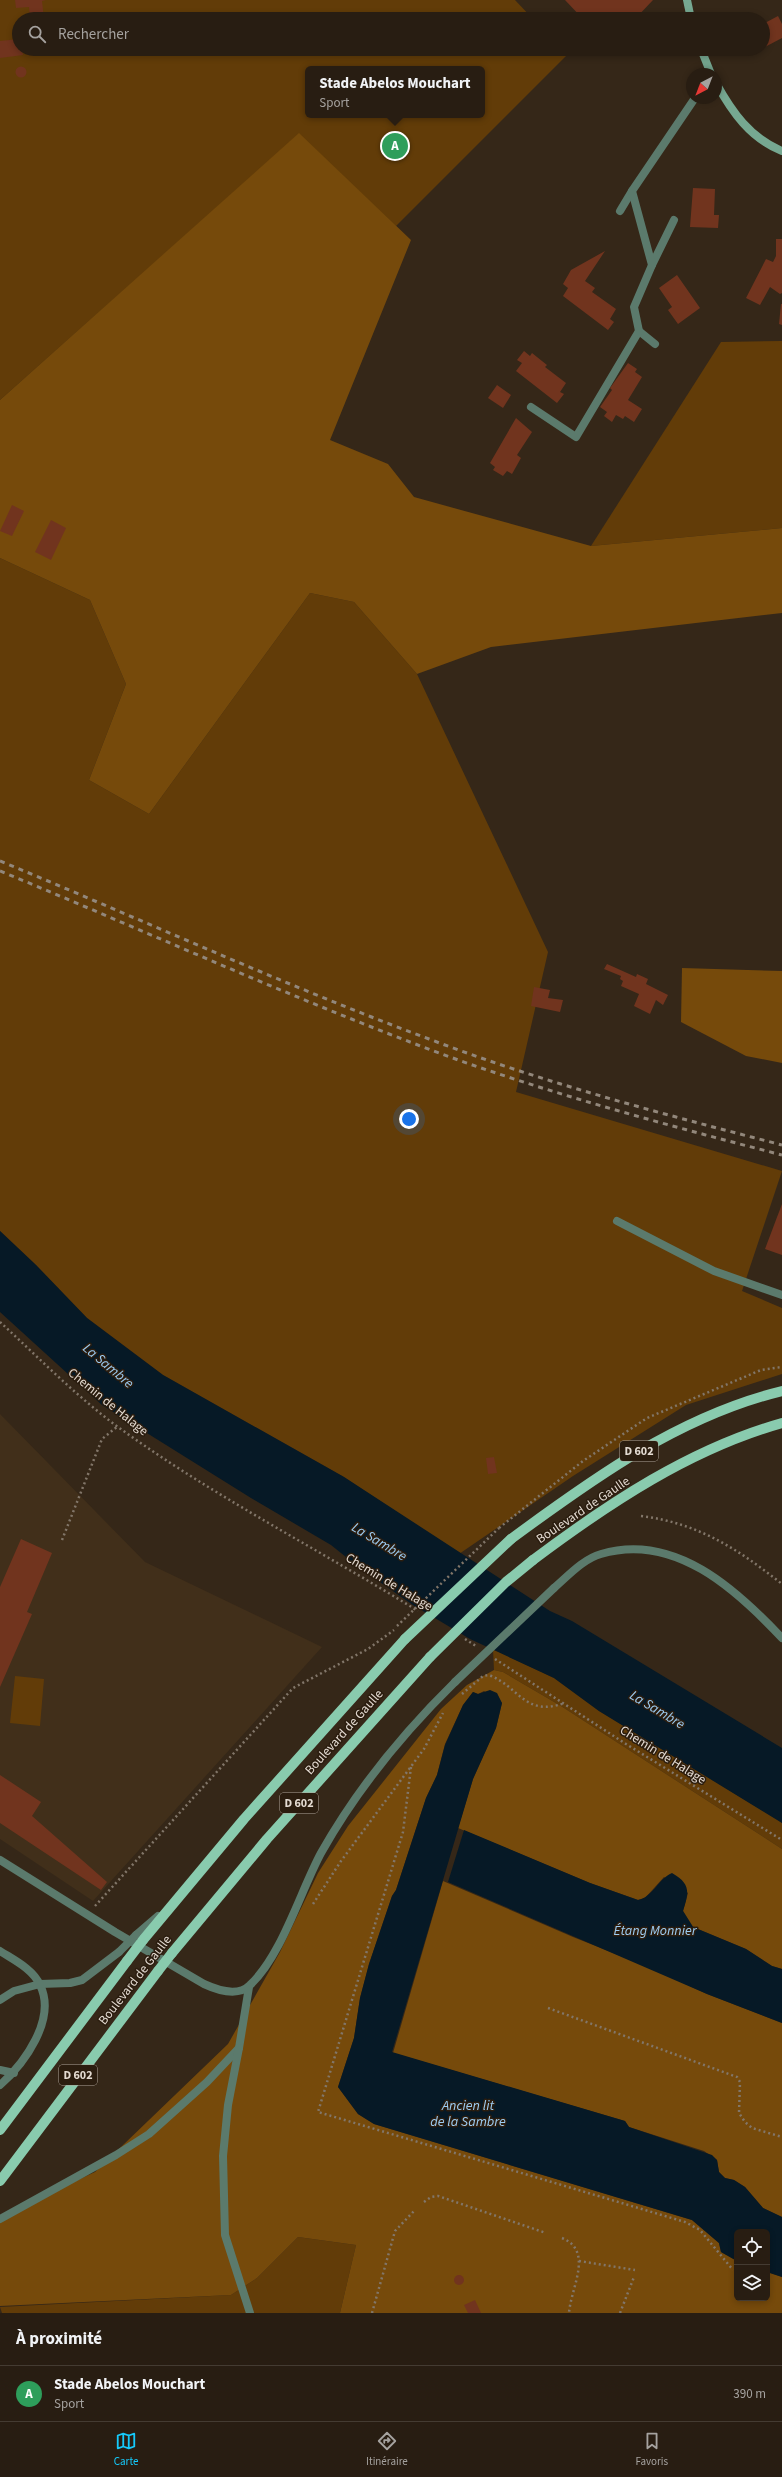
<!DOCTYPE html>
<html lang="fr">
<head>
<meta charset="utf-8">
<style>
	body { margin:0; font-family:"Source Sans 3",sans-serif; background:#30261b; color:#f1f3f6 }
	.controls { position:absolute; right:12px; bottom:12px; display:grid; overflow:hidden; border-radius:6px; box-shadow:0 2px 6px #0003 }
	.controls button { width:36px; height:36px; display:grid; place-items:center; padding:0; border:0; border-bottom:1px solid #443b32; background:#281d12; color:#f1f3f6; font:20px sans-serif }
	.compass { position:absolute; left:686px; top:68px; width:36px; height:36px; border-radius:50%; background:#281d12; box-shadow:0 2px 6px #0003; rotate:222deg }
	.you { position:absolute; left:409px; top:1119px; width:14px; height:14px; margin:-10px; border:3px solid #fff; border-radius:50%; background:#1a73e8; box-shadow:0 0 0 6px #1a73e833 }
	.badge { display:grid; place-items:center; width:26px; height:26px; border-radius:50%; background:#15cafb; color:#fff; font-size:13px; font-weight:700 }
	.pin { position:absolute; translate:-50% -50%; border:2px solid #fff; box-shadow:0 1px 4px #0006 }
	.popup { position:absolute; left:305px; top:66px; width:180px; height:52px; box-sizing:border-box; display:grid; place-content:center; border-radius:6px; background:#281d12; filter:drop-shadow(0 1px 3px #0005); font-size:13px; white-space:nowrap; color:#a5a29f }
	.popup b { font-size:15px; color:#f1f3f6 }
	.popup::after { content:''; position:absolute; left:50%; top:100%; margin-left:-8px; border:8px solid transparent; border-top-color:#281d12 }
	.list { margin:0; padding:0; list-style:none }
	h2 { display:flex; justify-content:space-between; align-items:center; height:52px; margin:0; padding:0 16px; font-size:17px }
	h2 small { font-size:13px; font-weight:400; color:#a5a29f }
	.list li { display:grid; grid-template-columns:26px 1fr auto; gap:12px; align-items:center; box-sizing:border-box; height:56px; padding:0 16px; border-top:1px solid #443b32 }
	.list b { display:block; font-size:15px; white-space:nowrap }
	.list p { margin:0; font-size:13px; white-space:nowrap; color:#a5a29f }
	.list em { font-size:13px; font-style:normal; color:#a5a29f }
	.icon { flex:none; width:22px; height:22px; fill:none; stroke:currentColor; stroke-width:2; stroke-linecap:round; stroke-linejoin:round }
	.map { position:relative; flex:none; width:782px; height:2313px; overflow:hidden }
	.search { position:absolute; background:#281d12; box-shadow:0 2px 6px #0003; left:12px; right:12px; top:12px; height:44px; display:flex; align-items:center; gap:10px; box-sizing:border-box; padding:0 14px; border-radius:22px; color:#a5a29f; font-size:15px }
	.sheet { height:108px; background:#281d12 }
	nav { display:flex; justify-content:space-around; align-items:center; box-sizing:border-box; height:56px; border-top:1px solid #443b32; background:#281d12; font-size:11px; color:#a5a29f }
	nav a { display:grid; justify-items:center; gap:2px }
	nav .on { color:#15cafb }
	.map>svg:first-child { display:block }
</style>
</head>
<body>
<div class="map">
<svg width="782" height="2313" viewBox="0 0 782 2313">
	<rect width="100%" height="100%" fill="#352718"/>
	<polygon fill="#412f1a" points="0,1414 145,1562 322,1647 93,1901 0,1839"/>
	<g fill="#623c08" fill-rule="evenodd">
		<path d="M0,0H515L533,19H19V49H562L567,55L396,226L299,134L0,400ZM308,69H482V115H308Z"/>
		<polygon points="782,341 782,528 591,546 721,342"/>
		<polygon points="0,558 90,600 126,684 89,780 149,814 310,593 354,602 417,674 548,952 516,1092 782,1171 742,1291 782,1308 782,1374 686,1405 573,1476 459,1554 344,1477 163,1375 87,1318 36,1265 0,1231"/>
		<polygon points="493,1649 554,1678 599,1711 778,1820 782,1823 782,1849 561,1706 503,1672 494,1670"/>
		<polygon points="15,1676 44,1679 40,1726 10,1723"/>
		<polygon points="298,2237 356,2245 340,2313 2,2313 0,2307 231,2295 257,2278"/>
	</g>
	<g fill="#764a0b">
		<polygon points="299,133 411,240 330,440 388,464 414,497 591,546 782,528 782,613 491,647 417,674 354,602 310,593 149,814 89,780 126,684 90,600 0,558 0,400"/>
		<polygon points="682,968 782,971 782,1063 746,1056 681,1022"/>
		<polygon points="494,1670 503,1672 561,1706 782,1849 782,1969 772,1966 746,1949 693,1927 683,1911 688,1893 664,1877 645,1898 638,1900 590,1883 458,1828 473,1779 496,1728 502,1703 484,1691 478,1694 473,1692 463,1705 445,1744 437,1775 426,1798 396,1890 392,1896 369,1964 360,1998 354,2038 338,2087 358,2114 374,2124 692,2220 719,2243 721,2252 737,2261 737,2298 767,2298 767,2272 782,2277 782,2313 340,2313 356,2245 298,2237 257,2278 231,2295 0,2306 0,2216 95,2172 228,2044 280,1952 318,1873 348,1826 441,1709 467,1685"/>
		<polygon points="443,1881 573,1937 646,1966 707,1994 782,2023 782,2217 763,2208 745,2187 734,2180 725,2178 719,2172 717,2160 704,2151 629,2127 625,2121 393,2053"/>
	</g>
	<g fill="#061926">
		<polygon points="0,1231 36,1265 87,1318 163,1375 344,1477 550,1611 572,1621 782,1748 782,1823 599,1711 554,1678 470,1639 413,1605 361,1569 331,1545 251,1498 102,1405 0,1312"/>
		<polygon points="490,1690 497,1693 502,1703 496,1728 473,1779 392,2052 625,2121 629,2127 712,2155 717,2160 719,2172 725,2178 734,2180 745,2187 763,2208 782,2217 782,2277 767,2272 767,2232 737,2232 737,2261 721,2252 719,2243 692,2220 374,2124 358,2114 338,2087 354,2038 360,1998 369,1964 392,1896 396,1890 426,1798 437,1775 445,1745 463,1705 473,1692 478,1694"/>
		<path d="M464,1830L590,1883L638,1900C653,1897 658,1879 672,1873C691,1884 689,1892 683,1911L693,1927L746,1949L772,1966L782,1969V2023L707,1994L448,1882Z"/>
	</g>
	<g fill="#71341e">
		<polygon points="15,0 46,0 42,1 44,19 30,19 29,7 16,8"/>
		<polygon points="565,0 653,0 635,19 583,19"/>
		<polygon points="778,16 782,24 782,38 763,48 763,24"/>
		<polygon points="19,39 19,49 22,49 23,55 0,58 0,41"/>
		<circle cx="21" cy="72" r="5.5"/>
		<polygon points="693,188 715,189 714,215 719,215 718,228 690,227"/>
		<polygon points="776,239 782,239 782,293 780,294 770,287 760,305 746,298 766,259 773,262 776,256"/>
		<polygon points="605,251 585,281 595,288 592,292 616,309 610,319 614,322 608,330 563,296 568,288 563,284 571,270"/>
		<polygon points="677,275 700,308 678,324 668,310 672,307 659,288"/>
		<polygon points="781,304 782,304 782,325 779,324"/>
		<polygon points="524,351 530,356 532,353 547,365 545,367 566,383 560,392 564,394 557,403 516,371 522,363 517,360"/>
		<polygon points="628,363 637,369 635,372 642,377 628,400 642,409 634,422 625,416 623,419 616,415 612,422 604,416 607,412 600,407 612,390 610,388"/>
		<polygon points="497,385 511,395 503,408 488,398"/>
		<polygon points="516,418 532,432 517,455 521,458 512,474 507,471 503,476 493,470 495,467 490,463"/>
		<polygon points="12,505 24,511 12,536 0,531"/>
		<polygon points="51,520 66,528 51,560 35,552"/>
		<polygon points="607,964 636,977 637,974 648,979 646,984 668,995 663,1005 656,1000 650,1014 634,1006 639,994 621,986 623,981 620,979 621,976 604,969"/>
		<polygon points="534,987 550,990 548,998 563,1000 560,1012 531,1006"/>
		<polygon points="782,1204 782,1255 765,1249"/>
		<polygon points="494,1457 497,1473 488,1474 486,1458"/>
		<polygon points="21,1539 52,1553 27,1612 32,1614 0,1687 0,1587"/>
		<polygon points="0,1775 41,1802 32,1816 107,1882 101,1890 0,1823"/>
		<circle cx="459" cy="2280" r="5"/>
		<polygon points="475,2300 481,2313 468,2313 464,2305"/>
	</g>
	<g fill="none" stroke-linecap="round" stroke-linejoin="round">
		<g stroke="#827669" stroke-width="2.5" stroke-dasharray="2 3" stroke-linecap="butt">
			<path d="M0,1322C38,1357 76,1396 118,1427C213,1496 318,1549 418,1611"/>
			<path d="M641,1516C698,1523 738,1549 782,1584"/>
			<polyline points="499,1528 583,1461 647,1418 761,1370 782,1367"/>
			<polyline points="62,1540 102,1439 118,1426"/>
			<polyline points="465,1639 476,1646"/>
			<polyline points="495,1659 626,1744 782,1840"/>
			<path d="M462,1694L483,1676L489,1675C521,1688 524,1717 565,1703"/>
			<polyline points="411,1767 403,1832 318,2112 685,2222 700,2230 733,2270"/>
			<polyline points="313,1904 341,1861 424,1749 443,1713"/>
			<polyline points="95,1906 293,1688 368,1649 394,1630"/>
			<polyline points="548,2008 737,2077 740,2082 739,2113 745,2122 752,2128 782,2137"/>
			<polyline points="424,2202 431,2197 438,2196 546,2233"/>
			<path d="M562,2238C594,2251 571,2287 569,2313"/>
			<polyline points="579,2261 635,2270"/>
			<polyline points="372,2313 395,2231 414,2211"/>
			<polyline points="620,2313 634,2277"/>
		</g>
		<g stroke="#5b7a6c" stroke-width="8">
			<polyline points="620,211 632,191"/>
			<polyline points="652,265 674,220"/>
			<polyline points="639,331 655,344"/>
			<polyline points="531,407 576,437 639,331 634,307 652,265 632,191 695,98"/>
			<path d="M554,1588C568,1576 583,1559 601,1554C674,1532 736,1589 782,1638"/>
			<path d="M0,1860L115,1932L204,1984C217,1990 238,1997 250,1985C282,1955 300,1892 321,1853C357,1789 403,1733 455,1682"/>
			<polyline points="136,1935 158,1916"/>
			<path d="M0,1951C14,1960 33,1969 40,1985C57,2019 24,2064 0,2085"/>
			<polyline points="0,2000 14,1991 40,1984 70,1983 82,1980 119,1952"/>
			<polyline points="0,2070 14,2073"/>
			<polyline points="0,2219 116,2155 149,2134 207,2082 239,2048 249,1987"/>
		</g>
		<g stroke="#5b7a6c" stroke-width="8">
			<polyline points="617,1221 714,1271 782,1295"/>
			<polyline points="239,2048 228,2105 223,2156 225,2235 250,2313"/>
		</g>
		<g stroke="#76a891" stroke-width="8">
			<polyline points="687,0 691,19"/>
			<polyline points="701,49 711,74"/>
			<path d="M716,83C732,112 750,138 782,151"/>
		</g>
		<g stroke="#89cbae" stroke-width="10">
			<path d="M511,1539C595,1477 680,1416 782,1391"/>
			<path d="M533,1560C609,1503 690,1449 782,1423"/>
			<polyline points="143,1940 244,1819 405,1639"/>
			<polyline points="172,1953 267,1839 430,1657"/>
			<polyline points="0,2130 127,1961"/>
			<polyline points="0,2181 158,1971"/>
		</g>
		<g stroke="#92877b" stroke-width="3" stroke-dasharray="5 5" stroke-linecap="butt">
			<path d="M0,861C143,920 284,985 429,1039C544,1083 663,1114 782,1145"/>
			<path d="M0,871C153,934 304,1004 461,1061C566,1098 674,1127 782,1155"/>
		</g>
		<polyline stroke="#827669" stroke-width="2.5" stroke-dasharray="2 3" stroke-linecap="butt" points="397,1626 499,1528"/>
		<g stroke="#5b7a6c" stroke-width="8">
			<polyline points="455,1682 554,1588"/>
			<polyline points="119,1952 136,1935"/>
		</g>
		<g stroke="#89cbae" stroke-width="10">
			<polyline points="405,1639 511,1539"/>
			<polyline points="430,1657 506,1582 533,1560"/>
			<polyline points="127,1961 143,1940"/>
			<polyline points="158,1971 172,1953"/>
		</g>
	</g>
	<g text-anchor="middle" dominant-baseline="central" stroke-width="3" stroke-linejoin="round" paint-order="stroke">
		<g fill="#2b1d0f" stroke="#aca298" stroke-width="1">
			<rect x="620" y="1441" width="38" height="20" rx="3"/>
			<rect x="280" y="1793" width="38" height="20" rx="3"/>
			<rect x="59" y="2065" width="38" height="20" rx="3"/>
		</g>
		<g font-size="12" font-weight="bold" fill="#e4dbd2">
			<text x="639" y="1451">D 602</text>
			<text x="299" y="1803">D 602</text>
			<text x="78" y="2075">D 602</text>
		</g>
		<g font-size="13" fill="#e4dbd2" stroke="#2b1d0f">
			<text transform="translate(108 1402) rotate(39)">Chemin de Halage</text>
			<text transform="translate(583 1510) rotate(-34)">Boulevard de Gaulle</text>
			<text transform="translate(389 1582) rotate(31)">Chemin de Halage</text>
			<text transform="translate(344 1732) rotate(-48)">Boulevard de Gaulle</text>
			<text transform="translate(663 1755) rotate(32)">Chemin de Halage</text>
			<text transform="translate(135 1980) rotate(-52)">Boulevard de Gaulle</text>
		</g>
		<g font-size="14" font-style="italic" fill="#9cccf2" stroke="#2b1d0f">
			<text transform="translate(108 1366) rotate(40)">La Sambre</text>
			<text transform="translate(379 1542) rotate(31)">La Sambre</text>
			<text transform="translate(657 1710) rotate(31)">La Sambre</text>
			<text x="655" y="1931">Étang Monnier</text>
			<text x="468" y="2106">Ancien lit<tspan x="468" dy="16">de la Sambre</tspan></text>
		</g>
	</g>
</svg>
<div class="controls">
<button><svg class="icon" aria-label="locate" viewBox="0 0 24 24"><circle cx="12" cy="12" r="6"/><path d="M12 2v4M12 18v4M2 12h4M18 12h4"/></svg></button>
<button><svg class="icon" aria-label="layers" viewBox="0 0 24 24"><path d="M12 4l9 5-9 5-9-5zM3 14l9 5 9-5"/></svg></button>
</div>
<svg class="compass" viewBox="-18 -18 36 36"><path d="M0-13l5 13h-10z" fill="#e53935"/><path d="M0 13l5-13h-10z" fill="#a5a29f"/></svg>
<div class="you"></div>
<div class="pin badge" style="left:395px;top:146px;background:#2e9e5b">A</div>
<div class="popup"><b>Stade Abelos Mouchart</b>Sport</div>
<div class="search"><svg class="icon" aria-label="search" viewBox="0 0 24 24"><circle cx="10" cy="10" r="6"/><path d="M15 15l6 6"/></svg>Rechercher</div>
</div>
<section class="sheet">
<h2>À proximité<small></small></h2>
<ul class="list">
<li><span class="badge" style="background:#2e9e5b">A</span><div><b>Stade Abelos Mouchart</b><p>Sport</p></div><em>390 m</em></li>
</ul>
</section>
<nav>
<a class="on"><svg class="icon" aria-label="map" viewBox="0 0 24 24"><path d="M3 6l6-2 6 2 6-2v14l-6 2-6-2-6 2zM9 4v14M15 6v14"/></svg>Carte</a>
<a><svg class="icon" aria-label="directions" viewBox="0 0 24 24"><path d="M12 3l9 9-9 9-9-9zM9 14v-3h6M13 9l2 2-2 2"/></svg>Itinéraire</a>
<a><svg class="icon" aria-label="saved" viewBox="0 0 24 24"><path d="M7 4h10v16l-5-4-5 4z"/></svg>Favoris</a>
</nav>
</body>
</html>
